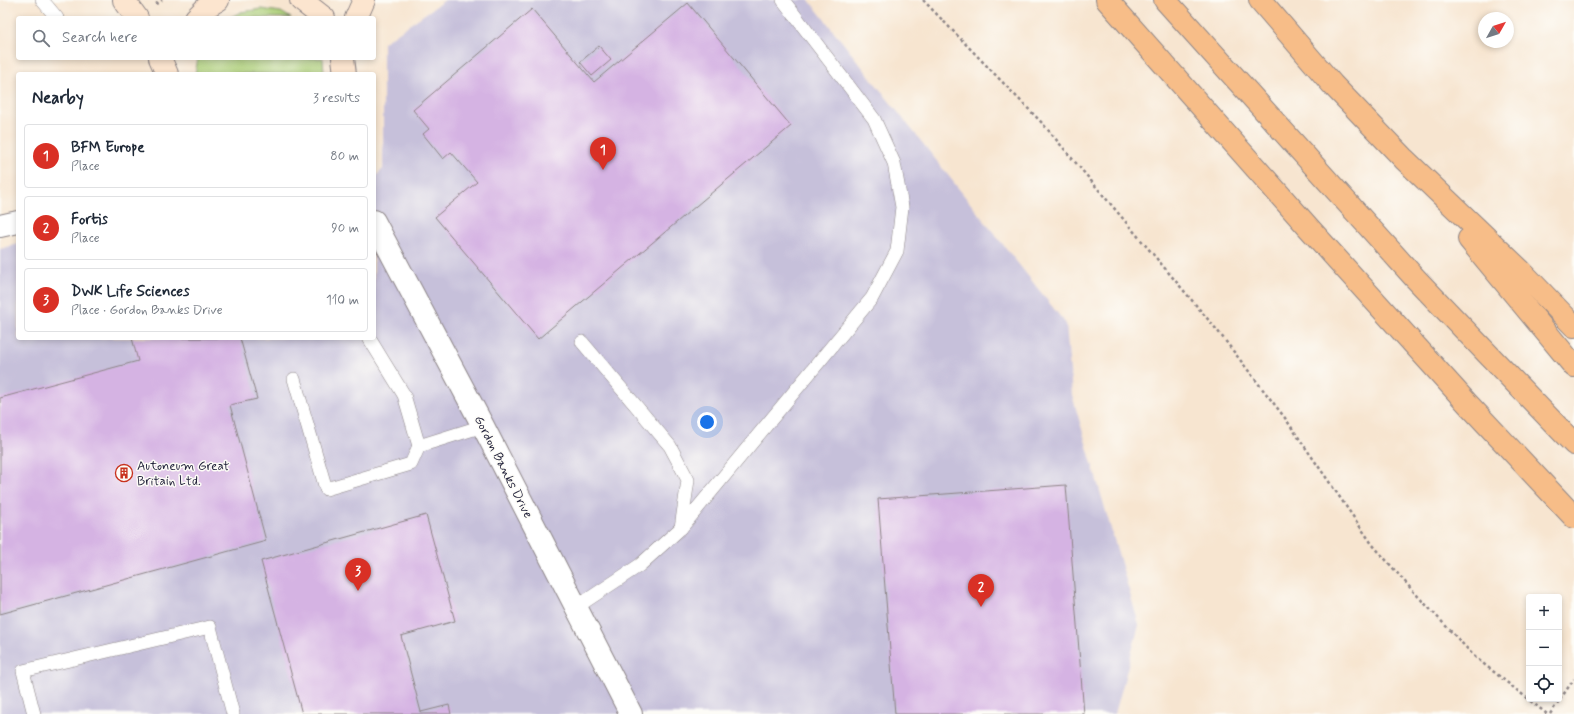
<!DOCTYPE html>
<html lang="en">
<head>
<meta charset="utf-8">
<style>
	body { margin:0; font-family:Mynerve,sans-serif; background:#f2f2f3; color:#1f2937 }
	.controls { position:absolute; right:12px; bottom:12px; display:grid; overflow:hidden; border-radius:4px; box-shadow:0 2px 6px #0003 }
	.controls button { width:36px; height:36px; display:grid; place-items:center; padding:0; border:0; border-bottom:1px solid #e0e1e3; background:#fff; color:#1f2937; font:20px sans-serif }
	.compass { position:absolute; left:1478px; top:12px; width:36px; height:36px; border-radius:50%; background:#fff; box-shadow:0 2px 6px #0003; rotate:51deg }
	.you { position:absolute; left:707px; top:422px; width:14px; height:14px; margin:-10px; border:3px solid #fff; border-radius:50%; background:#1a73e8; box-shadow:0 0 0 6px #1a73e833 }
	.badge { display:grid; place-items:center; width:26px; height:26px; border-radius:50%; background:#d93025; color:#fff; font-size:13px; font-weight:700 }
	.pin { position:absolute; translate:-50% -33px; filter:drop-shadow(0 1px 2px #0008) }
	.pin::after { content:''; position:absolute; top:21px; width:14px; height:12px; background:inherit; clip-path:polygon(0 0,100% 0,50% 100%) }
	.list { margin:0; padding:0; list-style:none }
	h2 { display:flex; justify-content:space-between; align-items:center; height:52px; margin:0; padding:0 16px; font-size:17px }
	h2 small { font-size:13px; font-weight:400; color:#747a83 }
	.list li { display:grid; grid-template-columns:26px 1fr auto; gap:12px; align-items:center; box-sizing:border-box; height:64px; margin:0 8px 8px; padding:0 8px; border:1px solid #e0e1e3; border-radius:4px }
	.list b { display:block; font-size:15px; white-space:nowrap }
	.list p { margin:0; font-size:13px; white-space:nowrap; color:#747a83 }
	.list em { font-size:13px; font-style:normal; color:#747a83 }
	.icon { flex:none; width:22px; height:22px; fill:none; stroke:currentColor; stroke-width:2; stroke-linecap:round; stroke-linejoin:round }
	.map { position:relative; flex:none; width:1574px; height:714px; overflow:hidden }
	.search { position:absolute; background:#fff; box-shadow:0 2px 6px #0003; left:16px; top:16px; width:360px; height:44px; display:flex; align-items:center; gap:10px; box-sizing:border-box; padding:0 14px; border-radius:4px; color:#747a83; font-size:15px }
	.panel { position:absolute; background:#fff; box-shadow:0 2px 6px #0003; left:16px; top:72px; width:360px; height:268px; border-radius:4px }
	.map>svg:first-child { display:block }
</style>
</head>
<body>
<div class="map">
<svg width="1574" height="714" viewBox="0 0 1574 714">
	<rect width="100%" height="100%" fill="#fdfcf7"/>
	<filter id="ink" filterUnits="userSpaceOnUse"><feTurbulence type="fractalNoise" baseFrequency=".025" numOctaves="2"/><feDisplacementMap in="SourceGraphic" scale="8" xChannelSelector="R" yChannelSelector="G"/><feConvolveMatrix kernelMatrix="1 2 1 2 8 2 1 2 1" color-interpolation-filters="sRGB"/></filter>
	<filter id="wash" filterUnits="userSpaceOnUse"><feTurbulence type="fractalNoise" baseFrequency=".012" numOctaves="4" result="noise"/><feDisplacementMap in="SourceGraphic" scale="16" xChannelSelector="R" yChannelSelector="G"/><feGaussianBlur stdDeviation="0.9" result="paint"/><feColorMatrix in="noise" values="0 0 0 0 0 0 0 0 0 0 0 0 0 0 0 0 0 1.4 0 .05"/><feComposite in="paint" operator="in"/></filter>
	<g filter="url(#wash)">
		<rect width="100%" height="100%" fill="#f7e5d0"/>
		<polygon fill="#c6c0da" points="445,0 809,0 1066,324 1072,395 1139,625 1115,714 0,714 0,249 18,244 18,338 374,338 374,178 383,169 383,43"/>
		<g fill="#acce77" stroke="#677859">
			<polygon points="261,9 281,12 291,18 229,18 241,12"/>
			<polygon points="198,58 323,58 324,74 195,74"/>
		</g>
		<g id="blocks">
			<g fill="#d5b3e3">
				<polygon points="688,3 791,126 538,339 435,217 477,182 451,152 443,159 423,134 429,129 413,110 532,9 594,82"/>
				<polygon points="599,46 611,60 592,76 580,62"/>
				<polygon points="132,338 240,338 257,399 230,405 266,541 0,614 0,398 138,361"/>
				<polygon points="1066,485 1084,714 895,714 878,499"/>
				<polygon points="426,515 455,621 401,636 421,712 449,705 451,714 302,714 261,561"/>
			</g>
		</g>
	</g>
	<g filter="url(#ink)">
		<use href="#blocks" fill-opacity="0" stroke="#8c8486" stroke-width="1"/>
		<g fill="none" stroke-linecap="round" stroke-linejoin="round">
			<g stroke="#8c8486" stroke-width="14">
				<g id="service">
					<polyline points="42,0 57,18"/>
					<polyline points="369,338 404,395 419,446 483,426"/>
					<polyline points="582,342 670,446 688,480 681,528"/>
					<polyline points="294,379 326,489 411,464 419,446"/>
					<polyline points="575,608 640,565 681,528 872,298 897,251 902,207 894,163 874,119 783,0"/>
					<polyline points="34,714 23,671 210,627 233,714"/>
				</g>
			</g>
			<g stroke="#8c8486" stroke-width="24">
				<g id="minor">
					<polyline points="374,221 483,426 631,714"/>
					<polyline points="0,226 18,222"/>
				</g>
			</g>
			<g stroke="#8c8486" stroke-width="24">
				<g id="secondary">
					<polyline points="124,0 137,18"/>
					<polyline points="301,0 324,18"/>
					<polyline points="196,18 208,6 218,0"/>
					<polyline points="356,18 364,0"/>
					<polyline points="160,58 167,74"/>
					<polyline points="343,58 345,74"/>
				</g>
			</g>
			<g stroke="#8c8486" stroke-width="24">
				<g id="trunk">
					<polyline points="1107,0 1308,227 1467,403 1574,517"/>
					<polyline points="1165,0 1415,278 1574,444"/>
					<polyline points="1260,0 1332,84 1404,159 1521,271 1574,326"/>
					<polyline points="1469,239 1574,366"/>
				</g>
			</g>
			<g stroke="#8c8486" stroke-width="2.5" stroke-dasharray="3 3" stroke-linecap="butt">
				<polyline points="923,0 1043,124 1217,330 1285,418 1372,544 1413,591 1475,657 1547,714"/>
				<polyline points="156,4 162,0"/>
				<polyline points="1550,714 1574,679"/>
			</g>
			<use href="#service" stroke="#fff" stroke-width="13"/>
			<use href="#minor" stroke="#fff" stroke-width="22"/>
			<use href="#secondary" stroke="#fce5cf" stroke-width="22"/>
			<use href="#trunk" stroke="#f7bd88" stroke-width="22"/>
		</g>
	</g>
	<defs>
		<g id="building-ring" transform="scale(0.9)"><circle r="9.5" fill="#fdfcf7" stroke="#c8321e" stroke-width="1.5"/><path d="M-4-6H4V6H1V3H-1V6H-4ZM-2.5-4.3h1.7v1.8h-1.7ZM.8-4.3h1.7v1.8H.8ZM-2.5-1h1.7V.8h-1.7ZM.8-1h1.7V.8H.8Z" fill="#c8321e"/></g>
	</defs>
	<g fill-rule="evenodd">
		<use href="#building-ring" x="124" y="473"/>
	</g>
	<g text-anchor="middle" dominant-baseline="central" stroke-width="3" stroke-linejoin="round" paint-order="stroke">
		<g font-size="13" fill="#22223b" stroke="#fdfcf7" text-anchor="start">
			<text x="137" y="466">Autoneum Great<tspan x="137" dy="15">Britain Ltd.</tspan></text>
		</g>
		<g font-size="13" fill="#22223b" stroke="#fdfcf7">
			<text transform="translate(503 467) rotate(63)">Gordon Banks Drive</text>
		</g>
	</g>
</svg>
<div class="controls">
<button>+</button>
<button>−</button>
<button><svg class="icon" aria-label="locate" viewBox="0 0 24 24"><circle cx="12" cy="12" r="6"/><path d="M12 2v4M12 18v4M2 12h4M18 12h4"/></svg></button>
</div>
<svg class="compass" viewBox="-18 -18 36 36"><path d="M0-13l5 13h-10z" fill="#e53935"/><path d="M0 13l5-13h-10z" fill="#747a83"/></svg>
<div class="you"></div>
<div class="pin badge" style="left:603px;top:170px">1</div>
<div class="pin badge" style="left:981px;top:607px">2</div>
<div class="pin badge" style="left:358px;top:591px">3</div>
<div class="search"><svg class="icon" aria-label="search" viewBox="0 0 24 24"><circle cx="10" cy="10" r="6"/><path d="M15 15l6 6"/></svg>Search here</div>
<section class="panel">
<h2>Nearby<small>3 results</small></h2>
<ul class="list">
<li><span class="badge">1</span><div><b>BFM Europe</b><p>Place</p></div><em>80 m</em></li>
<li><span class="badge">2</span><div><b>Fortis</b><p>Place</p></div><em>90 m</em></li>
<li><span class="badge">3</span><div><b>DWK Life Sciences</b><p>Place · Gordon Banks Drive</p></div><em>110 m</em></li>
</ul>
</section>
</div>
</body>
</html>
